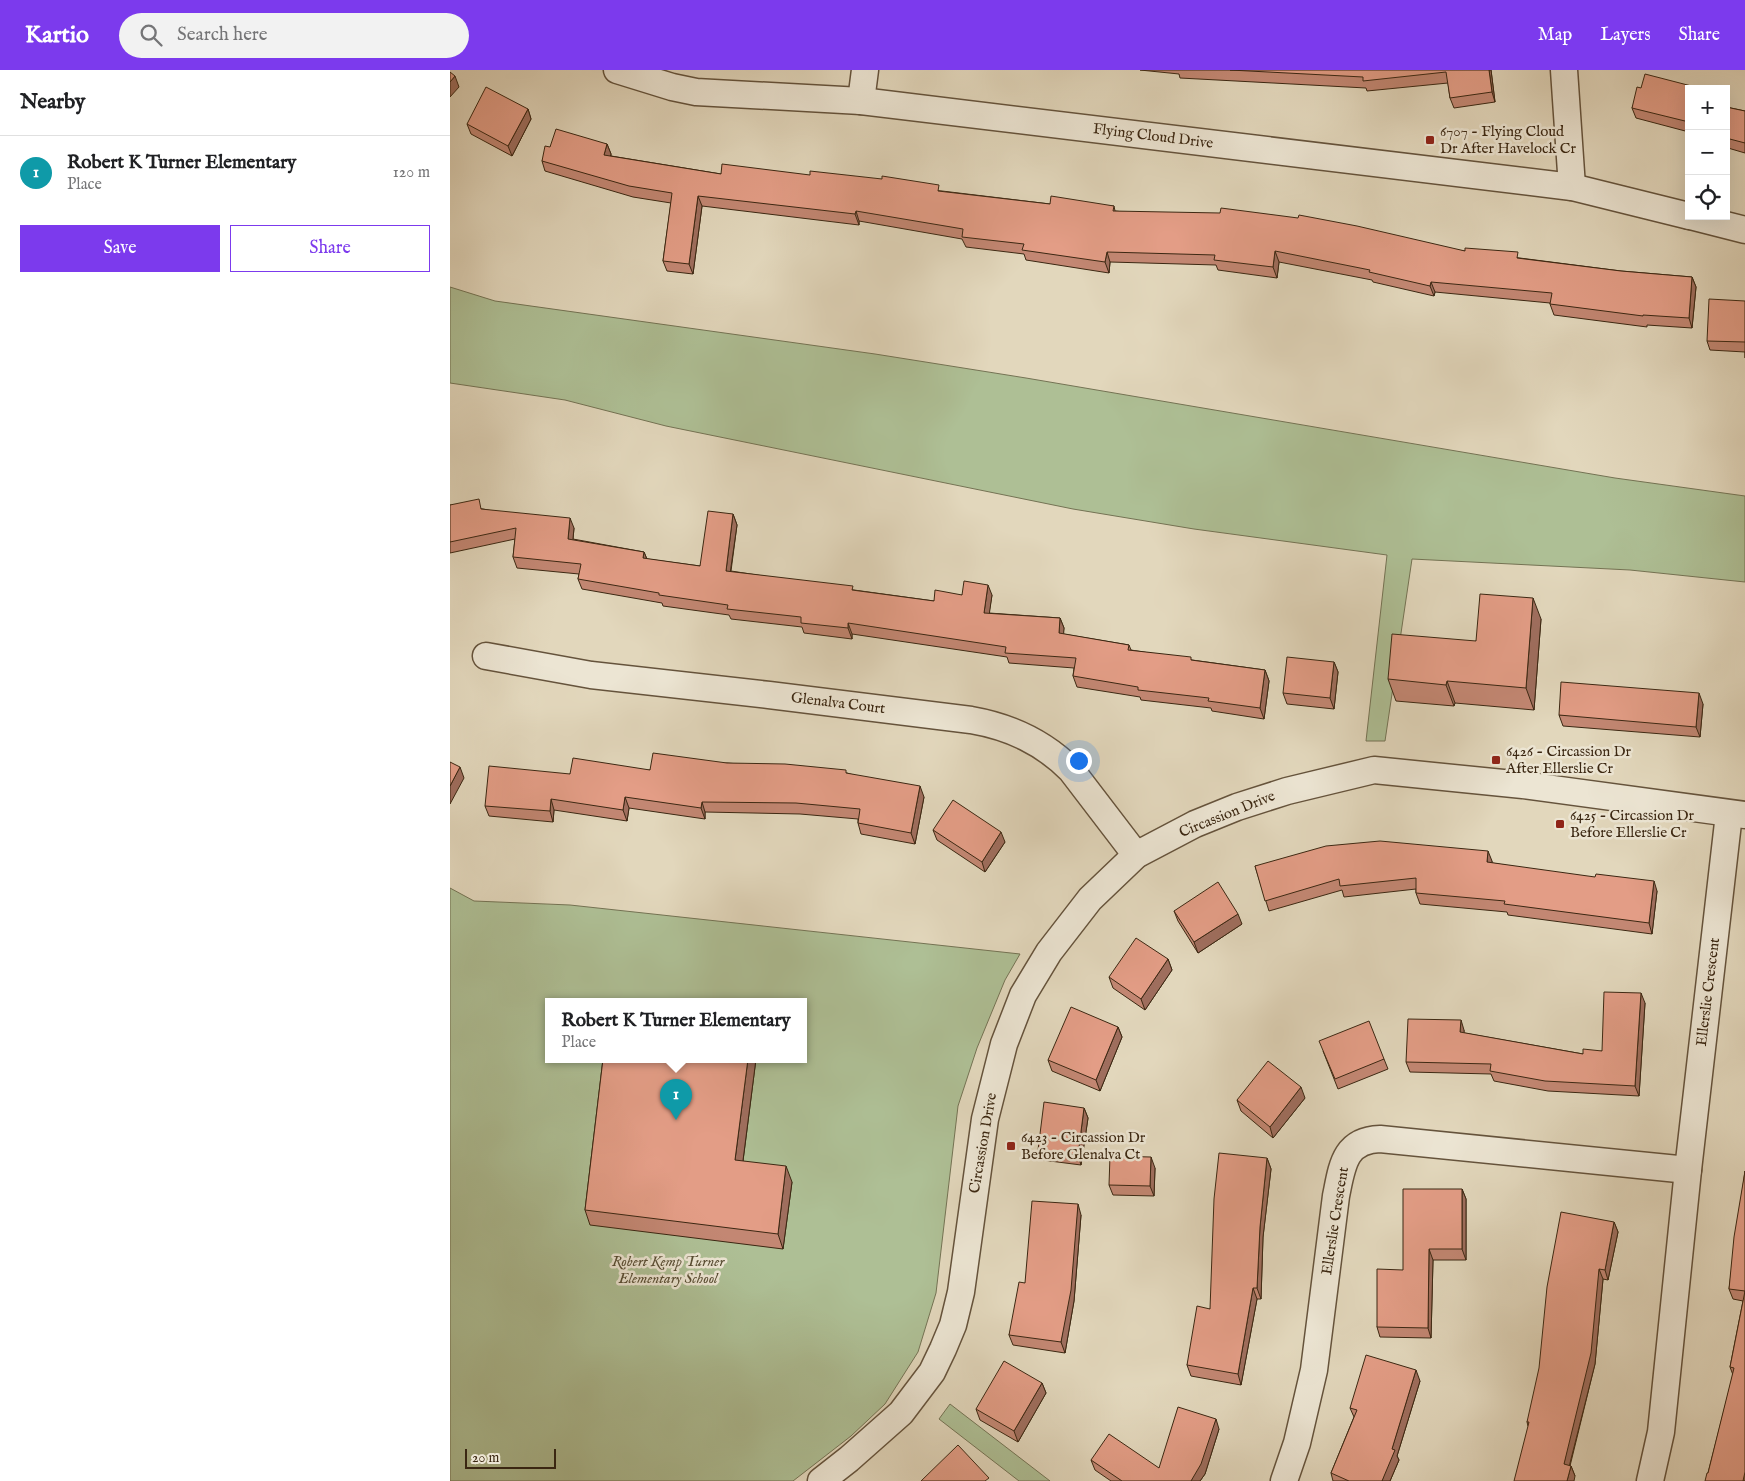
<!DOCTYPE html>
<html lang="en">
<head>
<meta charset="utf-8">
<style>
	body { margin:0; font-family:"IM FELL English",serif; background:#f2f2f2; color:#202124 }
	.controls { position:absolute; right:15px; top:15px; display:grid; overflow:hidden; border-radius:0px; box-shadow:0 5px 20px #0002 }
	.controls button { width:45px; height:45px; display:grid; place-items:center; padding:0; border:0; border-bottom:1px solid #e0e0e0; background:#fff; color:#202124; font:25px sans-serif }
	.scale { position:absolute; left:15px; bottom:12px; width:91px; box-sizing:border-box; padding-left:5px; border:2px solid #3b2712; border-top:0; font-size:14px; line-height:18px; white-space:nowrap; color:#3b2712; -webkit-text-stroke:4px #ece5d3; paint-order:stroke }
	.you { position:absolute; left:628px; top:690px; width:18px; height:18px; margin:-12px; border:4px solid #fff; border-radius:50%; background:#1a73e8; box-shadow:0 0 0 8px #1a73e833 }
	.badge { display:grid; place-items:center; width:32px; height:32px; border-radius:50%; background:#7c3aed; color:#fff; font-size:16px; font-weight:700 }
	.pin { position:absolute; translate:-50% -41px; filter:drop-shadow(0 1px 2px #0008) }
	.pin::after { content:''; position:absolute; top:26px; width:18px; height:15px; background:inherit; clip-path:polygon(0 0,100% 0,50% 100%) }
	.popup { position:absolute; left:95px; top:928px; width:262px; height:65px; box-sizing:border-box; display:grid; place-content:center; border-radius:0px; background:#fff; filter:drop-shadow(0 1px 4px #0005); font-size:16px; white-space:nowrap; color:#757577 }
	.popup b { font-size:19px; color:#202124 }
	.popup::after { content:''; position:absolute; left:50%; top:100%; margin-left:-10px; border:10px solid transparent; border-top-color:#fff }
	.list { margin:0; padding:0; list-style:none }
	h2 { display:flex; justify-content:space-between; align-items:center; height:65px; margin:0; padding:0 20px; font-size:21px }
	h2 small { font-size:16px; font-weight:400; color:#757577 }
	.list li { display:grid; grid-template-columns:32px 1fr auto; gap:15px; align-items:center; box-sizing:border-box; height:75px; padding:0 20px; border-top:1px solid #e0e0e0 }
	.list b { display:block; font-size:19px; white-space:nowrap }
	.list p { margin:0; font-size:16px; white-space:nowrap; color:#757577 }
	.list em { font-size:16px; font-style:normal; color:#757577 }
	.actions { display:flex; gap:10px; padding:15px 20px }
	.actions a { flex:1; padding:11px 0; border:1px solid #7c3aed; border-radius:0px; text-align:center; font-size:18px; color:#7c3aed }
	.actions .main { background:#7c3aed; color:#fff }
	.icon { flex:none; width:28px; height:28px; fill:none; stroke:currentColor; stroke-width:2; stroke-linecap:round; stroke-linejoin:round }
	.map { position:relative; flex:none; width:1295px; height:1411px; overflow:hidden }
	header { display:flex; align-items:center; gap:30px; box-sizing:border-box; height:70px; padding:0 25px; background:#7c3aed; color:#fff }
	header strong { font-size:24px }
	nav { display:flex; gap:28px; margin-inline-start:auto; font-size:18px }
	.search { width:350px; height:45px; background:#f2f2f2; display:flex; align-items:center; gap:12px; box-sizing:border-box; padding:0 18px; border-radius:28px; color:#757577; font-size:19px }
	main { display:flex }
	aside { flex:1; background:#fff }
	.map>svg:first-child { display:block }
</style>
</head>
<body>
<header>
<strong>Kartio</strong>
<div class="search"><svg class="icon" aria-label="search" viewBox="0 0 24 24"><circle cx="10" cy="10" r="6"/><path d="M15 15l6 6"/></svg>Search here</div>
<nav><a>Map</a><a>Layers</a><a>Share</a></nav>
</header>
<main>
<aside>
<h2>Nearby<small></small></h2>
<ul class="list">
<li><span class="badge" style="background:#0f9aa8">1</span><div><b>Robert K Turner Elementary</b><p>Place</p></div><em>120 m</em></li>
</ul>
<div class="actions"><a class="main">Save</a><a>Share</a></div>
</aside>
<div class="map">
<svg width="1295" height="1411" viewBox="0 0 1295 1411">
	<rect width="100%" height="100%" fill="#e2d7bc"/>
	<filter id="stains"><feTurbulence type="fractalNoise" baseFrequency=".004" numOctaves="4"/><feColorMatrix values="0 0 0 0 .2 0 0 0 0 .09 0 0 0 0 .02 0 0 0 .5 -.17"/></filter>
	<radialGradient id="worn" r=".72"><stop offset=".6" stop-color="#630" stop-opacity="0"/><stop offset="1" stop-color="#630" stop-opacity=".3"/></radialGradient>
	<g fill="#aebf95" stroke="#747354" fill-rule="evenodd">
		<polygon points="0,217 45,231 425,284 576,308 1165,408 1295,426 1295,512 1180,500 962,489 935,671 916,671 937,485 744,459 623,439 216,356 115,330 0,313"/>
		<path d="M0,818L24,831L120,835L570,884L555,910L527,978L508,1036L486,1223L468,1282L435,1334L401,1366L343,1411H0ZM99,931H354V989H99Z"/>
		<polygon points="500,1334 600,1411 569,1411 489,1349"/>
	</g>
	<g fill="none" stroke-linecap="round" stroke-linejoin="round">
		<g stroke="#65533c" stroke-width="29">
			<g id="street">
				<polyline points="167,0 222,17 246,22 411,31 1122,117 1239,146"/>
				<polyline points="1114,0 1122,117"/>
				<polyline points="411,31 415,0"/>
				<polyline points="1240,146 1295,160"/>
				<path d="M36,586L141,605L319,625L521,650C561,657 593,672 621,700L686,785"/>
				<polyline points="371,1411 399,1389 451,1343 482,1302 493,1279 503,1255 511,1222 535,1049 554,974 573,925 599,882 640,829 686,785 745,754 787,737 837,721 924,700 1073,715 1295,745"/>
				<path d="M834,1411L847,1373L864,1300L886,1126C892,1097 894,1070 930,1069L1238,1100"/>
				<polyline points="1200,1411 1211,1362 1238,1100 1279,744"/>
			</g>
		</g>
		<use href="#street" stroke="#ece5d3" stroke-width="26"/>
	</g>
	<g fill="#c38773" stroke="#3b2712">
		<polygon points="690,0 1041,0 1045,32 1004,38 1000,28 998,13 917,21 916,18 730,8 729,4"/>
		<polygon points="1191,18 1239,19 1239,62 1186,48 1182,38"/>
		<polygon points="1276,37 1295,41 1295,83 1278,78 1276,74"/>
		<polygon points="78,39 81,49 62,86 21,64 17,54"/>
		<polygon points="157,74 161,84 161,86 271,104 492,121 600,134 664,136 665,141 1015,181 1171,201 1242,207 1246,217 1242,258 1197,255 1197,257 1104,245 1100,234 1100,233 985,222 984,226 923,212 922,210 829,192 827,208 768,200 766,195 660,192 659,203 576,190 574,184 516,177 512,169 409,151 409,155 252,136 243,204 217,201 213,191 221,133 183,127 95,101 92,91 100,77"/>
		<polygon points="1295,231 1295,288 1295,282 1260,280 1257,271"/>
		<polygon points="0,435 33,439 124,458 123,469 194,482 197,489 250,496 283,444 287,455 281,501 404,520 484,531 512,525 542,525 539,543 610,548 614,558 613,564 679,575 681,580 742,590 815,600 819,611 814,649 762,641 761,638 691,630 690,627 627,617 623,606 624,598 559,593 557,587 402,564 402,569 354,563 352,557 281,549 279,545 213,536 212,533 132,519 128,509 129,504 67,498 63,487 65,469 0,483"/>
		<polygon points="1091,549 1084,640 1005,633 1004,636 946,631 938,609 1026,571"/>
		<polygon points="884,592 888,602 884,639 837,634 833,623"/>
		<polygon points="1253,634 1250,667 1113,656 1109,645"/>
		<polygon points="277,693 397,703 474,727 465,774 411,764 408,753 408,749 350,744 255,742 255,749 179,738 177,751 104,740 103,752 39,746 35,736 120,704 200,700"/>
		<polygon points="483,760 555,772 535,802 487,770"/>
		<polygon points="1042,791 1042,793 1207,821 1202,864 1058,845 1057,842 970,834 966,823 966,819 894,827 892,820 819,841 805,796"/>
		<polygon points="724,841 792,854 748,883 728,851"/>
		<polygon points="718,889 722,900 695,940 663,918 659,907"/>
		<polygon points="1195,933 1189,1026 1098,1021 1044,1011 1041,1004 960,1002 956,992 1014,960 1014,963 1133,984 1152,981"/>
		<polygon points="668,957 672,967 650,1021 602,1001 598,990"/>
		<polygon points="873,981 934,989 938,999 888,1019"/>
		<polygon points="153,989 306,989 293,1091 342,1112 333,1179 140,1155 135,1140"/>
		<polygon points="855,1028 823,1068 791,1041 787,1030"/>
		<polygon points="634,1038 638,1048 631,1095 592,1090 588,1080"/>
		<polygon points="817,1088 821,1099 813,1167 811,1229 807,1229 791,1315 741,1306 737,1295 760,1239"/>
		<polygon points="705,1098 704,1126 663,1125 659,1115"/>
		<polygon points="1295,1101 1295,1411 1258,1403 1283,1305 1280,1297 1293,1231 1283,1229 1279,1219"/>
		<polygon points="1012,1119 1016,1129 1016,1190 983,1190 981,1268 930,1267 927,1257 953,1200"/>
		<polygon points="631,1145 624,1231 615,1283 563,1275 559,1265 575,1213"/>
		<polygon points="1164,1152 1168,1162 1158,1210 1153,1209 1145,1294 1120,1396 1121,1396 1125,1406 1078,1356 1077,1352"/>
		<polygon points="970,1311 947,1386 949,1390 940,1411 883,1411 881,1403 904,1347 900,1338"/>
		<polygon points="592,1313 596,1323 568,1372 530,1350 526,1339"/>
		<polygon points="769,1359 755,1404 750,1411 661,1411 645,1400 641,1390 709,1398"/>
	</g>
	<g fill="#9f6e5e" stroke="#3b2712">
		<polygon points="1039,0 1041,0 1045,32 1042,22"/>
		<polygon points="5,6 9,17 0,27 0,12"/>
		<polygon points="78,39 81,49 62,86 58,76"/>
		<polygon points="157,74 161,84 158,95 154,85"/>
		<polygon points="248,126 252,136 243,204 239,194"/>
		<polygon points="406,141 409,151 409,155 405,144"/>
		<polygon points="825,181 829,192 827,208 823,197"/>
		<polygon points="657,182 660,192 659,203 655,192"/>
		<polygon points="1242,207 1246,217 1242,258 1239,248"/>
		<polygon points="981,212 985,222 984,226 980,216"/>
		<polygon points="283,444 287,455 279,511 276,501"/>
		<polygon points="120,448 124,458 122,479 118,469"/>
		<polygon points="194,482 198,492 193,488"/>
		<polygon points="538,515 542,525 538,553 534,543"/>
		<polygon points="1083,528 1091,549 1084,640 1076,618"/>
		<polygon points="610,548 614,558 613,574 609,563"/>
		<polygon points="398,553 402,564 402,569 398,558"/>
		<polygon points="884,592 888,602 884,639 880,628"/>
		<polygon points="815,600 819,611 814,649 810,638"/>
		<polygon points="997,611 1005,633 1004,636 996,615"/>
		<polygon points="1249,623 1253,634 1250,667 1246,657"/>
		<polygon points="10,697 14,708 0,734 0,716"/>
		<polygon points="470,716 474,727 465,774 461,763"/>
		<polygon points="175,727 179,738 177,751 173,740"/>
		<polygon points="101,729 104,740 103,752 100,741"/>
		<polygon points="252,732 255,742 255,749 251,738"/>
		<polygon points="551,762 555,772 535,802 532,792"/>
		<polygon points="1038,781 1042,791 1041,802 1037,792"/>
		<polygon points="1204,811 1207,821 1202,864 1199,853"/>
		<polygon points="788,844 792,854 748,883 744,872"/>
		<polygon points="718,889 722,900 695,940 691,929"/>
		<polygon points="1191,923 1195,933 1189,1026 1185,1016"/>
		<polygon points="1011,950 1014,960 1014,972 1010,962"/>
		<polygon points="668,957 672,967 650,1021 646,1010"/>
		<polygon points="298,989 306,989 291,1106 285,1090"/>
		<polygon points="851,1017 855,1028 823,1068 820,1057"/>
		<polygon points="634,1038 638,1048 631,1095 628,1085"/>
		<polygon points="701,1087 705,1098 704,1126 700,1116"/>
		<polygon points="817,1088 821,1099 813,1167 811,1229 807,1218 810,1157"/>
		<polygon points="336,1096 342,1112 333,1179 328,1164"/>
		<polygon points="1012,1119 1016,1129 1016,1190 1012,1179"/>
		<polygon points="628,1134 631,1145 624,1231 615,1283 611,1272"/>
		<polygon points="1164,1152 1168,1162 1158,1210 1155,1200"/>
		<polygon points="979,1179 983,1190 981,1268 978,1258"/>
		<polygon points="1149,1199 1153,1209 1145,1294 1117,1405 1114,1394"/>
		<polygon points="803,1218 807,1229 791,1315 788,1304"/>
		<polygon points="966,1300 970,1311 947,1386 949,1390 940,1411 932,1411"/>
		<polygon points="592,1313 596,1323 568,1372 564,1361"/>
		<polygon points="766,1349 769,1359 755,1404 750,1411 741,1411"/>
		<polygon points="1121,1396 1125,1406 1124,1411 1117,1411"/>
	</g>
	<g fill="#e39d86" stroke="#3b2712">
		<polygon points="780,0 1039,0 1042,22 1000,28 996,2 913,11 913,7"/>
		<polygon points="0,2 5,6 0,12"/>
		<polygon points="1195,4 1253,19 1239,19 1239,52 1182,38 1187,17 1191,18"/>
		<polygon points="36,17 78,39 58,76 17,54"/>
		<polygon points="1276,37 1295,41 1295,73 1276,68"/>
		<polygon points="106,59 157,74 154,85 271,104 272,94 360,105 360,101 432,109 432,106 489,115 488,121 600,134 601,126 664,136 663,141 770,143 771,138 848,148 849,145 907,156 1015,181 1015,178 1068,182 1067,188 1171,201 1242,207 1239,248 1193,245 1193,246 1100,234 1102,223 981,212 980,216 919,202 920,200 825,181 823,197 764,190 765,185 657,182 655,192 572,180 574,174 512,167 513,159 406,141 405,144 248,126 239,194 213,191 222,123 179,116 92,91 95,76 100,77"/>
		<polygon points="1259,229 1295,231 1295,272 1257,271"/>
		<polygon points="29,429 31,439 120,448 118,469 194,482 193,488 250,496 258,441 283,444 276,501 403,516 402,520 484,531 485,520 512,525 514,511 538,515 534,543 610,548 609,563 679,575 678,580 741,587 741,590 815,600 810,638 758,631 759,628 688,620 688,617 623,606 626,588 555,583 556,577 398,553 398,558 351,553 351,547 277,539 278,535 209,525 209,523 128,509 131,494 63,487 66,458 0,472 0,435"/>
		<polygon points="1030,524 1083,528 1076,618 997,611 996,615 938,609 942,564 1026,571"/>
		<polygon points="837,587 884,592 880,628 833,623"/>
		<polygon points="1111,612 1249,623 1246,657 1109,645"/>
		<polygon points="203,683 277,693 335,694 396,700 396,703 470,716 461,763 408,753 410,739 346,733 252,732 251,738 175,727 173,740 101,729 100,741 35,736 39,696 120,704 123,688 200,700"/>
		<polygon points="0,692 10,697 0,716"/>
		<polygon points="503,730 551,762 532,792 483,760"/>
		<polygon points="930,771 1038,781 1037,792 1145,807 1146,804 1204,811 1199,853 1054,834 1055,831 966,823 966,808 890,816 889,809 815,831 805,796 876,776"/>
		<polygon points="768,812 788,844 744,872 724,841"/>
		<polygon points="686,868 718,889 691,929 659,907"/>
		<polygon points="1154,922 1191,923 1185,1016 1095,1011 1040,1001 1041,994 956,992 958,949 1011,950 1010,962 1133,984 1133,979 1152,981"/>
		<polygon points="621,937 668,957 646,1010 598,990"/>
		<polygon points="919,951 934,989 885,1009 869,971"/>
		<polygon points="153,989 298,989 285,1090 336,1096 328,1164 135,1140"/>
		<polygon points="818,991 851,1017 820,1057 787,1030"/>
		<polygon points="594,1032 634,1038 628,1085 588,1080"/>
		<polygon points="769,1083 817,1088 810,1157 807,1218 803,1218 788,1304 737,1295 747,1236 760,1239 764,1129"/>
		<polygon points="660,1086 701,1087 700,1116 659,1115"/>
		<polygon points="1295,1101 1295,1402 1293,1411 1255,1411 1257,1403 1258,1403 1284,1298 1280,1297 1295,1221 1279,1219 1284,1167"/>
		<polygon points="953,1119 1012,1119 1012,1179 979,1179 978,1258 927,1257 927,1199 953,1200"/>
		<polygon points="582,1131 628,1134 621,1220 611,1272 559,1265 569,1212 575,1213"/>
		<polygon points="1111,1142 1164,1152 1155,1200 1149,1199 1141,1283 1114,1394 1121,1396 1117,1411 1064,1411 1079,1352 1077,1352 1089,1298 1097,1217"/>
		<polygon points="916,1285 966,1300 942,1379 945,1380 932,1411 899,1411 881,1403 907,1340 900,1338"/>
		<polygon points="554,1291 592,1313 564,1361 526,1339"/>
		<polygon points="728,1337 766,1349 751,1394 741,1411 672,1411 641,1390 659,1364 709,1398"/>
		<polygon points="508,1375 539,1408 535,1411 471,1411"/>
	</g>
	<g fill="#8f2418" stroke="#ece5d3" stroke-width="2">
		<rect x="975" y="65" width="10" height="10" rx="2.5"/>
		<rect x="1041" y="685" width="10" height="10" rx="2.5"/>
		<rect x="1105" y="749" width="10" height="10" rx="2.5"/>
		<rect x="556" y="1071" width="10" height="10" rx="2.5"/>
	</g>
	<g text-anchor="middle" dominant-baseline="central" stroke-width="5" stroke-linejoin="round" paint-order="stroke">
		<g font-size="15" fill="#3b2712" stroke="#ece5d3" text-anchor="start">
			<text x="990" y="61">6707 - Flying Cloud<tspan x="990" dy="17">Dr After Havelock Cr</tspan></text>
			<text x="1056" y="681">6426 - Circassion Dr<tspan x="1056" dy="17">After Ellerslie Cr</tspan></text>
			<text x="1120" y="745">6425 - Circassion Dr<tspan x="1120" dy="17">Before Ellerslie Cr</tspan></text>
			<text x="571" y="1067">6423 - Circassion Dr<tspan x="571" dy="17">Before Glenalva Ct</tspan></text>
		</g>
		<g font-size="15" fill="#3b2712" stroke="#ece5d3">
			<text transform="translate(703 66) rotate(7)">Flying Cloud Drive</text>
			<text transform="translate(388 633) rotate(7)">Glenalva Court</text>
			<text transform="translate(777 744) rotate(-22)">Circassion Drive</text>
			<text transform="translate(1258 922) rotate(-83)">Ellerslie Crescent</text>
			<text transform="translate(533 1073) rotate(-80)">Circassion Drive</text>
			<text transform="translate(885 1151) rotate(-81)">Ellerslie Crescent</text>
		</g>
		<g font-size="15" font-style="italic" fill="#584d33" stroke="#ece5d3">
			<text x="218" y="1191">Robert Kemp Turner<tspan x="218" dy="17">Elementary School</tspan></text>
		</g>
	</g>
	<rect width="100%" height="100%" filter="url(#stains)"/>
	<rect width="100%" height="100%" fill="url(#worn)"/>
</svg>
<div class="controls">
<button>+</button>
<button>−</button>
<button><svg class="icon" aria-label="locate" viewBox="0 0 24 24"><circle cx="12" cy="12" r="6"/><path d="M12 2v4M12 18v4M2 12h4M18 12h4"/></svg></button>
</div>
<div class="scale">20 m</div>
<div class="you"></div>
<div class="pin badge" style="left:226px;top:1050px;background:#0f9aa8">1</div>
<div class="popup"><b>Robert K Turner Elementary</b>Place</div>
</div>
</main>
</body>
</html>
